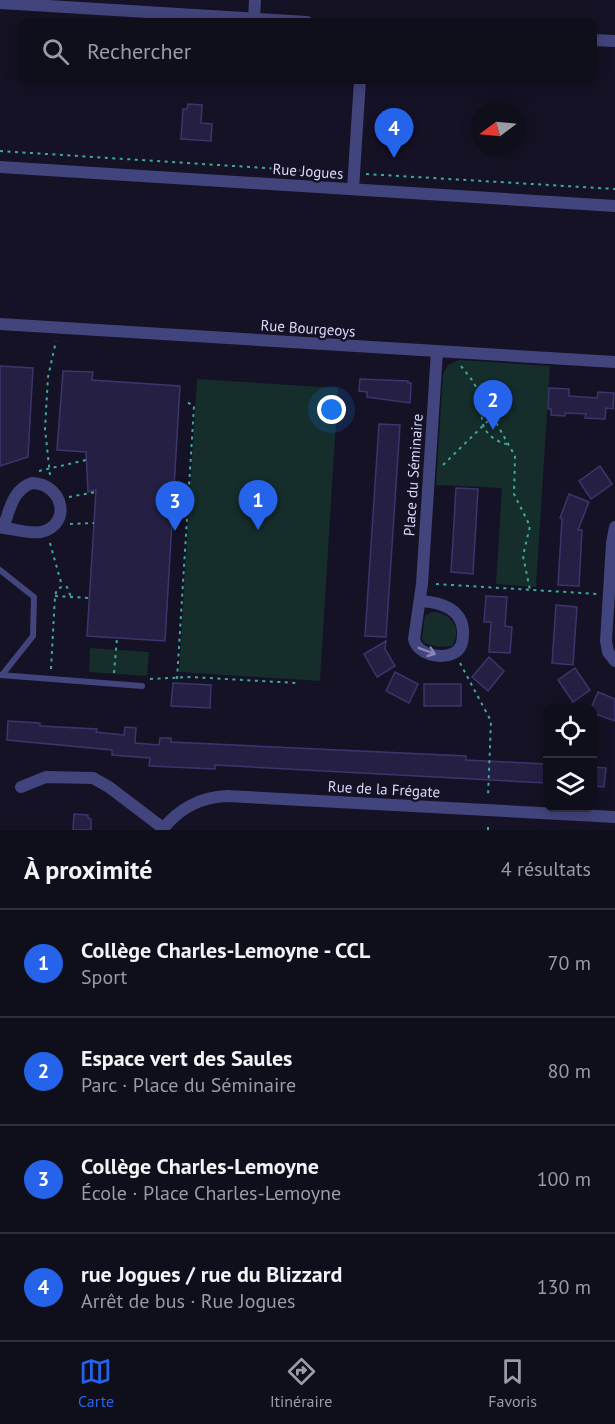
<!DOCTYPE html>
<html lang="fr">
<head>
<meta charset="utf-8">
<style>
	body { margin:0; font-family:"PT Sans",sans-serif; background:#181724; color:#f1f3f6 }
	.controls { position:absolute; right:18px; bottom:18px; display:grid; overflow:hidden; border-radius:12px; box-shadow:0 3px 15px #0003 }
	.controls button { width:54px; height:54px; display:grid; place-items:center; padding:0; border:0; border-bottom:2px solid #2f2e3a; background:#0f0e1b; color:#f1f3f6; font:30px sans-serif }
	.compass { position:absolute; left:471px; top:102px; width:54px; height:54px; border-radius:50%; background:#0f0e1b; box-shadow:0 3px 15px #0003; rotate:254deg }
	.you { position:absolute; left:332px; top:410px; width:21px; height:21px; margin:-15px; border:4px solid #fff; border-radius:50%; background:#1a73e8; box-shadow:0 0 0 9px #1a73e833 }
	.badge { display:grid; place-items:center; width:39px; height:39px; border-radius:50%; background:#2563eb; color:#fff; font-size:20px; font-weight:700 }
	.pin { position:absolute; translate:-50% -50px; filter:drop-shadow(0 2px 3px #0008) }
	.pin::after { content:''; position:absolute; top:32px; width:21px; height:18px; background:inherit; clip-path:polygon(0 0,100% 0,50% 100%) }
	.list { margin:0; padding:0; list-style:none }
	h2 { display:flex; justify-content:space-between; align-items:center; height:78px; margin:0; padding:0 24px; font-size:26px }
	h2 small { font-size:20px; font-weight:400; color:#9b9ca3 }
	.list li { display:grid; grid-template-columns:39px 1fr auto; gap:18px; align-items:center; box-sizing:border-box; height:108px; padding:0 24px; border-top:2px solid #2f2e3a }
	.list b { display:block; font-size:22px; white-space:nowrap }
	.list p { margin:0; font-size:20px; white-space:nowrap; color:#9b9ca3 }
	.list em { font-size:20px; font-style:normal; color:#9b9ca3 }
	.icon { flex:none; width:33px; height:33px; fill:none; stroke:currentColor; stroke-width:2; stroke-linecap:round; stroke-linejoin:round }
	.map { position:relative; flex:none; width:615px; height:830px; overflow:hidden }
	.search { position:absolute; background:#0f0e1b; box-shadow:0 3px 15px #0003; left:18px; right:18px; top:18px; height:66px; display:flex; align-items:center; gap:15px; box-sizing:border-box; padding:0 21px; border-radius:12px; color:#9b9ca3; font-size:22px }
	.sheet { height:510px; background:#0f0e1b }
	nav { display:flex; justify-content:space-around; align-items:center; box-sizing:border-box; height:84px; border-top:2px solid #2f2e3a; background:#0f0e1b; font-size:16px; color:#9b9ca3 }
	nav a { display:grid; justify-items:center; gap:3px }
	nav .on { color:#2563eb }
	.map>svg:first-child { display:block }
</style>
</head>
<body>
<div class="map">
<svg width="615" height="830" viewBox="0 0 615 830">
	<rect width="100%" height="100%" fill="#141224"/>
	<g fill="#152d2b">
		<polygon points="459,360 550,366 536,587 496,584 502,488 436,485 443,374 448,365"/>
		<polygon points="197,379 338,388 320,681 179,672"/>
		<path d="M434,612C453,614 462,629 452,646L438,647L424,643L422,638L425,615Z"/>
		<polygon points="90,648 149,652 147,676 89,672"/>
	</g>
	<g fill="#252043" stroke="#3c356c" stroke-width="1.5">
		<polygon points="188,104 202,105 201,123 212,124 211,141 181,139 183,109 187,109"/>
		<polygon points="0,366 33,368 28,457 0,466"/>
		<polygon points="63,371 93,372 92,380 180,386 165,641 87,636 96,490 88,492 86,452 57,450"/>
		<polygon points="360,379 408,381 408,383 411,383 410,403 367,397 367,392 359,391"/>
		<polygon points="549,388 569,389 569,396 597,398 598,392 614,393 613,409 606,408 605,419 585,418 586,414 565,413 565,416 551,415 551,409 548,409"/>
		<polygon points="379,424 400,425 386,637 365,636"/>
		<polygon points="600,466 612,484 591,499 579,481"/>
		<polygon points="456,488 478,489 473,574 451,572"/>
		<polygon points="569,494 589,502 578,530 582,530 579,586 558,585 562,519 560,518"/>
		<polygon points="486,596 507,597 505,626 512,627 510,653 489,652 491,622 484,622"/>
		<polygon points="556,605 577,607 573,665 552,663"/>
		<polygon points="386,641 385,649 395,666 377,677 364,654"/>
		<polygon points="489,657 504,671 488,691 472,677"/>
		<polygon points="575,668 590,690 573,702 558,680"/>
		<polygon points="395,672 418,684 409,703 386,691"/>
		<polygon points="173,683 211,685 210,708 171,706"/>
		<rect x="424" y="684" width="37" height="22"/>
		<polygon points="598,692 615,699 615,721 592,713 592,706"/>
		<polygon points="8,721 40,723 40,726 97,729 96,732 124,735 125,727 136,728 135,743 159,745 160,738 171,738 171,742 466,756 466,760 546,764 545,783 215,765 215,769 149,766 150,758 112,755 112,750 7,740"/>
		<polygon points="592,767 606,768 604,787 592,786"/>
		<polygon points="74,814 88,815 88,818 91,819 91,830 73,830"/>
	</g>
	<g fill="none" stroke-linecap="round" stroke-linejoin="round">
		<g stroke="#3eaa9d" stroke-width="2" stroke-dasharray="3 4.5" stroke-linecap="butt">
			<polyline points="0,151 343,173"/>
			<polyline points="366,174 615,189"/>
			<polyline points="461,366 472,380 515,456 514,494 530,526 523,556 530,590"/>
			<path d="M485,402C476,424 487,440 510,445"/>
			<polyline points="443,465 493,416"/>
			<polyline points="39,471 86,460"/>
			<polyline points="50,475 45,429 48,377 56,341"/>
			<polyline points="69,497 96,492"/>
			<polyline points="70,524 94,523"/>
			<polyline points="50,543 62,586"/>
			<polyline points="436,584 598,594"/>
			<polyline points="55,596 89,598"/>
			<polyline points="460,663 491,721 488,796"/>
			<polyline points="51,669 55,596 57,589 64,586 67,587 71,597"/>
			<polyline points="114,673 117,638"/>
			<polyline points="150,679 190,677 297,683"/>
			<polyline points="177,679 194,406 187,402"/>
			<polyline points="488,830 488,823"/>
		</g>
		<g stroke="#42447d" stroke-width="6">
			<polyline points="0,570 34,597 33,636 2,675"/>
			<polyline points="0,675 142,686"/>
		</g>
		<g stroke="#42447d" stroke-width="12">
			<polyline points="0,3 307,22"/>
			<polyline points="254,19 255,0"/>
			<polyline points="592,40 615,41"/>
			<polyline points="353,189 360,80"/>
			<polyline points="0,324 615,362"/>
			<path d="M32,483C64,484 72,525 41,532C30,534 15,529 3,528C10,510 12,490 32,483Z"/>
			<polyline points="615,527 612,543 606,641 608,652 615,661"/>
			<path d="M420,601C440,602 464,609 463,634C463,640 462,647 457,651C444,661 417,655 414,639L422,584L437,351"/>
			<polyline points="21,787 46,777 93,778 109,787 163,828"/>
			<path d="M162,830C178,809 201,797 227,796L615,817"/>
		</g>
		<polyline stroke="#42447d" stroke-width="12" points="0,167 615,206"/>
	</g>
	<defs><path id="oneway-shaft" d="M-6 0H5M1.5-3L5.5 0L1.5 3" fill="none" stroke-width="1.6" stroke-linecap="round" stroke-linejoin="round" transform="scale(1.5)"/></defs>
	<use stroke="#8787b5" href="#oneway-shaft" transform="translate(427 651) rotate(20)"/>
	<g text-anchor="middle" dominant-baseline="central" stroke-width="5" stroke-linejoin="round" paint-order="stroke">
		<g font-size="15" fill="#dbd9fa" stroke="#141224">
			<text transform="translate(308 171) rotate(4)">Rue Jogues</text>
			<text transform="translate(308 328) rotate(4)">Rue Bourgeoys</text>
			<text transform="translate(413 475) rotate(-86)">Place du Séminaire</text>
			<text transform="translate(384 789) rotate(3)">Rue de la Frégate</text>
		</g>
	</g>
</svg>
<div class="controls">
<button><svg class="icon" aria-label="locate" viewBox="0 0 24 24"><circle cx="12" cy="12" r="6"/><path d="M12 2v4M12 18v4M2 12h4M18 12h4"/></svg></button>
<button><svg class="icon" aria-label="layers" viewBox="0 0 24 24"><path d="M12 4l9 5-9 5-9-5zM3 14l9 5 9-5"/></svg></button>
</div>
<svg class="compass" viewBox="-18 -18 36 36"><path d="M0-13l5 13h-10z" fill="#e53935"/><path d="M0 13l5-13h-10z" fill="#9b9ca3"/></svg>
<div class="you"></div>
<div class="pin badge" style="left:258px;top:530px">1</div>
<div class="pin badge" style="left:493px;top:430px">2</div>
<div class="pin badge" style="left:175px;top:531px">3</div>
<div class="pin badge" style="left:394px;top:158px">4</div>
<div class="search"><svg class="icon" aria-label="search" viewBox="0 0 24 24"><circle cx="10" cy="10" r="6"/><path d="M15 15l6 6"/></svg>Rechercher</div>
</div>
<section class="sheet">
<h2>À proximité<small>4 résultats</small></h2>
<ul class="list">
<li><span class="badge">1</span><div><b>Collège Charles-Lemoyne - CCL</b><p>Sport</p></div><em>70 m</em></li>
<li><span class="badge">2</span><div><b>Espace vert des Saules</b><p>Parc · Place du Séminaire</p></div><em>80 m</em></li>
<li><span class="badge">3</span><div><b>Collège Charles-Lemoyne</b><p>École · Place Charles-Lemoyne</p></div><em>100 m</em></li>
<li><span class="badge">4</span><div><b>rue Jogues / rue du Blizzard</b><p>Arrêt de bus · Rue Jogues</p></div><em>130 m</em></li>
</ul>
</section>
<nav>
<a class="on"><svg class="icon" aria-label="map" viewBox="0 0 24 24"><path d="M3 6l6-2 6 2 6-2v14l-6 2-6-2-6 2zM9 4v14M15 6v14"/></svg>Carte</a>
<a><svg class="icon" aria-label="directions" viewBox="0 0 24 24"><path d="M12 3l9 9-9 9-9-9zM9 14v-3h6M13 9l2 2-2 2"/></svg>Itinéraire</a>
<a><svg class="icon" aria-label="saved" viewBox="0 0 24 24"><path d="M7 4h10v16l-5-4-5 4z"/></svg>Favoris</a>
</nav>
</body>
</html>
